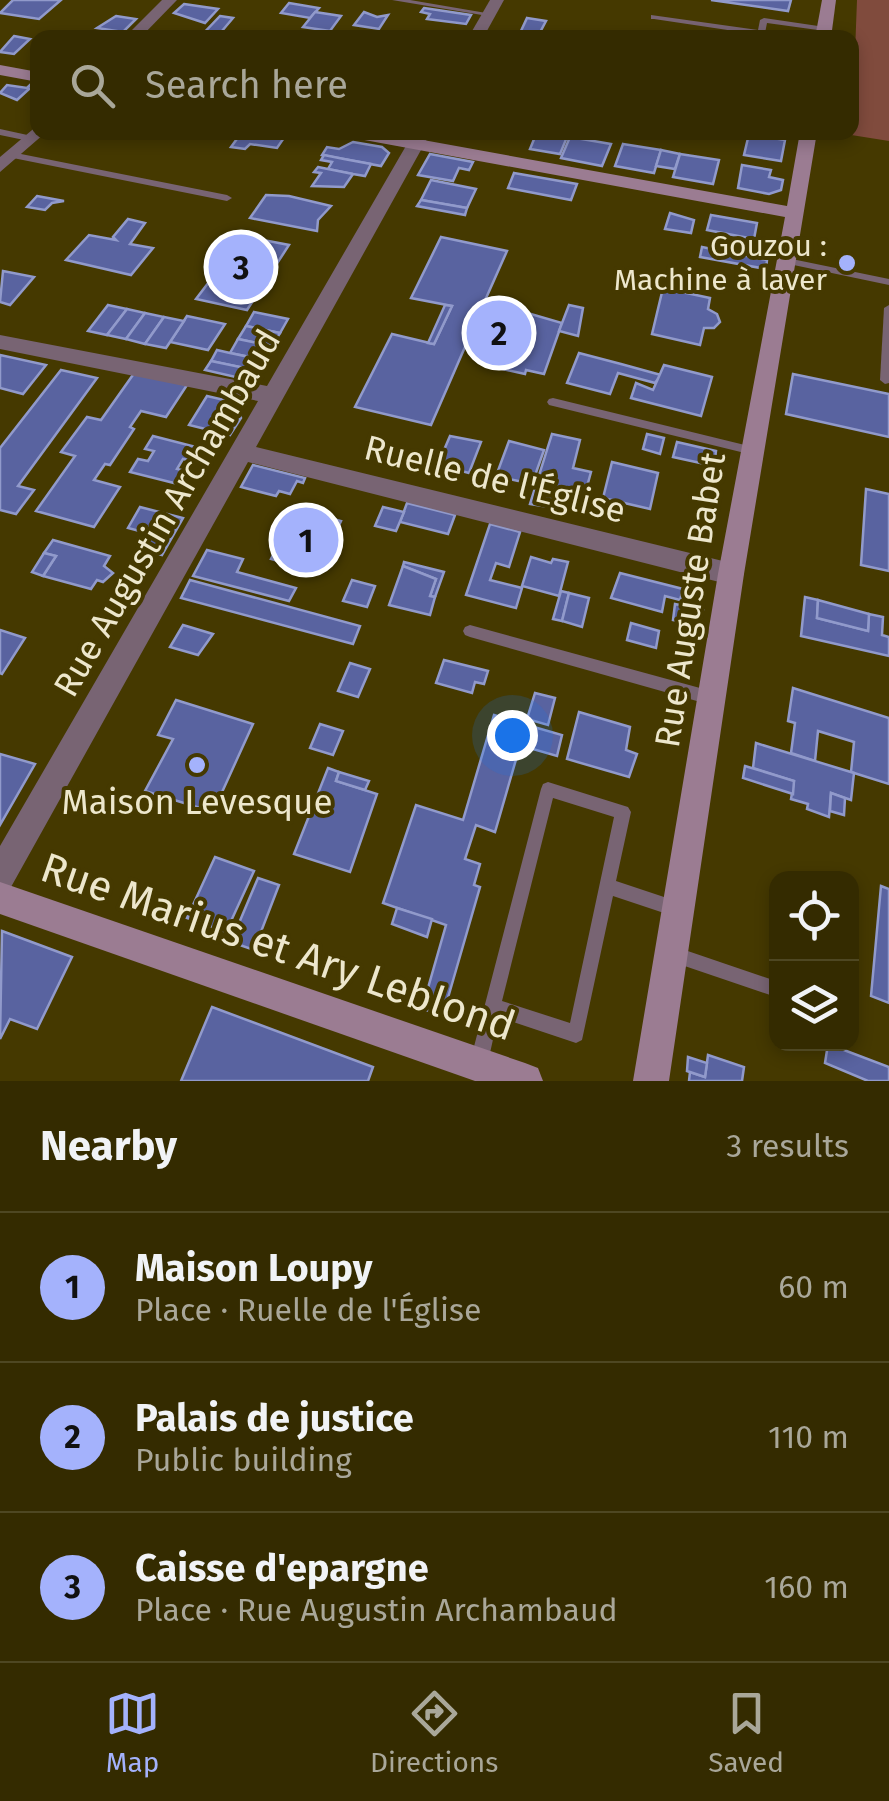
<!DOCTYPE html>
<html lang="en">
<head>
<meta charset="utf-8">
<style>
	body { margin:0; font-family:"Fira Sans",sans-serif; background:#3c330a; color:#f1f3f6 }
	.controls { position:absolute; right:30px; bottom:30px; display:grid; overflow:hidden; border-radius:20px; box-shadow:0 5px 15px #0003 }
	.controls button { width:90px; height:90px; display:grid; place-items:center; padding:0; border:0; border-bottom:2px solid #4e4722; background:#342b00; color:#f1f3f6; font:50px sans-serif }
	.you { position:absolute; left:512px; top:735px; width:35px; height:35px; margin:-25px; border:8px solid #fff; border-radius:50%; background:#1a73e8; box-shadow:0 0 0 15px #1a73e833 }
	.badge { display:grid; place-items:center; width:65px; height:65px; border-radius:50%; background:#a4b2fc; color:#111; font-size:32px; font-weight:700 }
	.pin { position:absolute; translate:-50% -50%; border:5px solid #fff; box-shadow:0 2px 10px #0006 }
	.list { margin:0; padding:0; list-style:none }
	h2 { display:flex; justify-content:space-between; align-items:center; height:130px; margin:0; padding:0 40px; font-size:42px }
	h2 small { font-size:32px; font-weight:400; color:#a9a799 }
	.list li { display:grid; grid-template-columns:65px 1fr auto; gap:30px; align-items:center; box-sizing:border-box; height:150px; padding:0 40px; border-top:2px solid #4e4722 }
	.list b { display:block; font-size:38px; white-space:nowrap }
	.list p { margin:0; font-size:32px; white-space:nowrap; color:#a9a799 }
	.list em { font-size:32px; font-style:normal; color:#a9a799 }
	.icon { flex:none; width:55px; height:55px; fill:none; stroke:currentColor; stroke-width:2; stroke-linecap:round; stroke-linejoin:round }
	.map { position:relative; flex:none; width:889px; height:1081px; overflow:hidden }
	.search { position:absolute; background:#342b00; box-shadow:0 5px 15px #0003; left:30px; right:30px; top:30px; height:110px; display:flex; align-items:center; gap:25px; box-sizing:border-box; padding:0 35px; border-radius:20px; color:#a9a799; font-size:38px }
	.sheet { height:580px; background:#342b00 }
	nav { display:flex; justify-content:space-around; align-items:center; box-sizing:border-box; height:140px; border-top:2px solid #4e4722; background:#342b00; font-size:28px; color:#a9a799 }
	nav a { display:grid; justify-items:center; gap:5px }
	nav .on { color:#a4b2fc }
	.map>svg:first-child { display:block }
</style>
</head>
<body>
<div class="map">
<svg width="889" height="1081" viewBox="0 0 889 1081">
	<rect width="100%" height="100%" fill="#453900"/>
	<polygon fill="#804b3d" points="857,0 889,0 889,141 845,134 852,132"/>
	<g fill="#5963a0" stroke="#919acb" stroke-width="2.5">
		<polygon points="13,0 61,0 39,19 0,13"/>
		<polygon points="711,0 791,0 788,11"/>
		<polygon points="289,3 319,8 310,18 281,13"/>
		<polygon points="184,4 218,9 205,23 174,13"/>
		<polygon points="424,8 471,15 466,24 427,19 430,14 421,12"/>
		<polygon points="315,12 341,16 330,31 303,27"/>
		<polygon points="364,12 377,17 388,15 379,29 354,25"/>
		<polygon points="116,16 136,19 123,32 97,28"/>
		<polygon points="220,16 233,18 216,38 200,37"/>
		<polygon points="527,18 546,21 538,36 520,33"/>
		<polygon points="14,36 30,39 14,54 0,52"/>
		<polygon points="32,83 38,84 38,88 29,89 17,100 0,93 7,85 27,88"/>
		<polygon points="242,132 256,135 288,132 277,148 250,144 245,149 231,147"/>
		<polygon points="537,132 567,137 560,154 530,149"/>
		<polygon points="749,134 785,140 781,161 744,155"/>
		<polygon points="570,137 611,144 602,166 561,158"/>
		<polygon points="353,142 382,147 389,153 381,166 322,155 327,147 339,149"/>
		<polygon points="623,144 661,150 654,173 615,166"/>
		<polygon points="661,150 680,154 675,169 656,166"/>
		<polygon points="430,154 473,162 469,170 459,168 453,181 418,175"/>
		<polygon points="680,154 719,160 713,184 673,177"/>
		<polygon points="324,155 344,159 371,164 365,176 353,174 328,169 332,162 321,160"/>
		<polygon points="742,165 771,170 769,177 783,180 781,190 769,194 738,188"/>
		<polygon points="318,167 353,174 344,187 312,186 321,173 314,172"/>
		<polygon points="514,173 577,184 571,200 508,188"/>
		<polygon points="431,180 476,189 467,208 421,200"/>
		<polygon points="266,195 289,196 331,206 318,220 317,231 250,218"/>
		<polygon points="37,196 64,201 52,203 45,210 27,207"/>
		<polygon points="421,200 467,208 465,215 417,206"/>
		<polygon points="670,213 694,220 691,233 665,229"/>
		<polygon points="711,215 757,223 754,239 707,230"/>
		<polygon points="128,219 145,223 130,244 153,248 131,275 66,260 89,235 116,240 113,237"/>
		<polygon points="242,236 289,245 263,285 251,283 272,251 236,243"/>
		<polygon points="441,237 507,251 479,314 494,318 498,309 515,313 517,310 562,323 544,374 526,370 525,374 494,367 495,363 478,358 481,350 465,347 431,425 355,407 392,334 434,344 452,306 411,298"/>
		<polygon points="236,243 272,251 251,283 263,285 258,293 209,282"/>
		<polygon points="702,247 767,260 766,269 700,257"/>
		<polygon points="3,271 34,277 10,305 0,302"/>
		<polygon points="209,282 258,293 247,310 196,299"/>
		<polygon points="663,288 710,298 708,309 717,314 720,322 714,328 704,328 700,345 652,334"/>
		<polygon points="108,305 127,309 107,335 88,331"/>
		<polygon points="445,305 452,306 434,344 428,343"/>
		<polygon points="569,305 583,308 578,336 559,331"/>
		<polygon points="127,309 145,313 126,339 107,335"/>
		<polygon points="254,312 288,319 280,333 246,326"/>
		<polygon points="145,313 164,317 145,344 126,339"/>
		<polygon points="187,316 225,324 208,350 170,342"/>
		<polygon points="164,317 184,321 166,348 145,344"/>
		<polygon points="246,326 280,333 272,346 238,339"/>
		<polygon points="238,339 272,346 264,360 230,353"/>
		<polygon points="217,350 230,353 264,360 257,373 249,376 245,368 211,361"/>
		<polygon points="579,353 621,364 661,375 655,383 618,373 610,394 567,383"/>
		<polygon points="0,355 46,365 23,394 0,388"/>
		<polygon points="211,361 245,368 249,376 240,378 205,370"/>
		<polygon points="664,365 712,377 701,416 631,398 636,383 653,390"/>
		<polygon points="61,370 97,378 18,486 34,490 16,514 0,510 0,448"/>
		<polygon points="135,372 187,385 166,417 141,411 130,427 134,429 110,465 105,464 94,480 120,487 94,527 36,511 75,456 61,452 87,417 101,420"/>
		<polygon points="793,374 889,394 889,437 786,414"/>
		<polygon points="207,396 233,402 241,418 230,435 189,425"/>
		<polygon points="552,434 580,440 573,468 591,472 580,512 530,504"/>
		<polygon points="647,434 664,438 660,454 643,449"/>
		<polygon points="153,436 200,448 193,461 183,459 177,469 186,471 178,484 130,472 138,459 148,461 154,451 145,449"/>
		<polygon points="450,436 481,442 469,473 450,468 448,474 435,471"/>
		<polygon points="509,441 544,450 532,484 496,476"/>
		<polygon points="677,442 716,451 714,466 673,457"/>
		<polygon points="612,462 658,473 650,509 603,498"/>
		<polygon points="253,465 305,478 303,483 297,481 290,494 279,491 276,496 241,487"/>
		<polygon points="866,489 889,494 889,571 861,565"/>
		<polygon points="407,503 455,515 448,534 400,522"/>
		<polygon points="140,507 183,518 162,555 137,549 147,533 128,528"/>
		<polygon points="383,507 404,512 396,531 375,526"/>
		<polygon points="296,509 341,521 317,572 271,559"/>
		<polygon points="490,524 520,532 509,567 496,563 490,580 522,588 516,608 466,595"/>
		<polygon points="53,540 110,556 104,566 113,573 103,582 97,580 91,589 43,576 56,556 44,553"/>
		<polygon points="207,550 243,559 237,572 296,588 289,601 193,576"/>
		<polygon points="44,553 56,556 43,576 32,572"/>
		<polygon points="531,557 551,563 553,559 568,562 559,596 522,586"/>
		<polygon points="404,562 444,572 435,597 430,596 436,579 403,566"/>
		<polygon points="403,566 436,579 430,596 435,597 430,615 389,605"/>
		<polygon points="620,573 683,589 680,600 665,596 662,612 611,598"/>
		<polygon points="190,580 360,626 353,644 181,598"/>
		<polygon points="352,580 375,586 367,607 343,601"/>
		<polygon points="561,591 569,593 562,621 553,619"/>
		<polygon points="569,593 589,598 582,627 562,621"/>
		<polygon points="805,597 818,600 817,618 868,631 869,614 883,617 882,635 889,637 889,656 801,636"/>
		<polygon points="818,600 869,614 868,631 817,618"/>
		<polygon points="675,604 703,610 699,626 673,620"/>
		<polygon points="631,623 659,631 656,648 627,640"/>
		<polygon points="183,625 213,634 198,655 170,647"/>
		<polygon points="0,630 25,638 2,674 0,673"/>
		<polygon points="444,660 488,671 484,684 475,682 472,693 436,683"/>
		<polygon points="350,663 370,669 358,697 338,691"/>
		<polygon points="793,688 889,718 889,784 851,772 854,742 818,731 815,761 791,753 795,723 788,721"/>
		<polygon points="535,693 555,698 548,725 527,719"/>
		<polygon points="176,700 253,724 213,812 145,791 173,739 158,735"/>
		<polygon points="579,712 630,727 626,750 637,754 629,777 567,759"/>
		<polygon points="494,715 526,725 495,832 476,825 465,859 480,864 474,885 480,887 443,1015 422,1009 446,925 383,903 416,805 463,820"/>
		<polygon points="320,724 343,731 333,755 310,748"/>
		<polygon points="534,727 562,735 557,756 529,748"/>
		<polygon points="756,743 854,773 851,800 831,793 829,817 807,809 808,804 791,799 794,781 753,768"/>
		<polygon points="0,754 35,764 0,825"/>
		<polygon points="745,766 794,781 793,794 743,778"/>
		<polygon points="328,768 339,772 336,781 377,794 350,872 294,854"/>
		<polygon points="339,772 369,781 365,790 336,781"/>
		<polygon points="831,793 845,798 844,815 830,811"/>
		<polygon points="215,857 254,871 226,932 187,918"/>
		<polygon points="258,878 279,885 254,950 231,942"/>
		<polygon points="881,886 889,889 889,1003 871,996"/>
		<polygon points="397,908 432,919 427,937 392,924"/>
		<polygon points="2,931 72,957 37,1029 10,1019 0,1039"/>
		<polygon points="212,1007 373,1067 368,1081 181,1081"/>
		<polygon points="828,1044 889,1067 889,1081 868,1081 825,1063"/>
		<polygon points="708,1055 744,1067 742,1081 689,1081 690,1072 705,1077"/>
		<polygon points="688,1057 707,1063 705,1077 687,1071"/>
	</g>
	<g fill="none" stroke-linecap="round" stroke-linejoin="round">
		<g fill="#786473" fill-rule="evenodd">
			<polygon points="392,0 410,0 492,14 488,16"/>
			<polygon points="651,15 758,30 760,20 764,18 825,27 829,29 825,31 767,23 765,33 761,35 654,19 651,19"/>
			<polygon points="0,129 32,136 33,138 29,141 0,135"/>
			<polygon points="11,152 227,195 232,198 227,201 8,157 7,155"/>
			<polygon points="787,258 889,279 889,285 784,263 782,261"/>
			<polygon points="889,305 889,383 885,384 880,380 884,308"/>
			<polygon points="553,398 753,447 759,451 753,455 549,405 547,402 549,399"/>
			<polygon points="470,625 711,691 716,693 718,698 716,703 711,705 470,637 465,635 463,631 465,627"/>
			<path d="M548,782L628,807L631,812L616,881L682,903L684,909L682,915L676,917L613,896L582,1040L576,1043L498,1017L488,1062L485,1068L479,1071L473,1068L470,1062L541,789L543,784ZM553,798L614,817L570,1023L502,1001Z"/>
			<polygon points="673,946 776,981 776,997 667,960 665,954 667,948"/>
		</g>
		<g fill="#786473" fill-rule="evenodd">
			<polygon points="162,0 177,0 140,38 124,38"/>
			<polygon points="490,0 504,0 483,38 468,38"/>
			<polygon points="38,125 38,132 44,134 0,172 0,157"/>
			<polygon points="414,132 431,132 256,447 731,563 740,566 744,574 740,582 731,585 248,462 11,887 0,892 0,846 258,401 0,349 0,335 267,386"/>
		</g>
		<g fill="#9b7c92" fill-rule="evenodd">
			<polygon points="822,0 836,0 831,38 815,38"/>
			<polygon points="0,65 38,72 38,82 0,75"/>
			<polygon points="340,132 379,132 787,206 800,132 817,132 744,574 669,1081 633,1081 718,574 785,217 348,137"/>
			<polygon points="0,882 525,1063 538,1068 543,1081 475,1081 0,914"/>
		</g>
	</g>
	<g fill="#a4b2fc" stroke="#453900" stroke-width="4">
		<circle cx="847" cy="263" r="10"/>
		<circle cx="197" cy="765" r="10"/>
	</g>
	<g text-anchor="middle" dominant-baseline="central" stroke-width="8" stroke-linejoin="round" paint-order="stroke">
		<g font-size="30" fill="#ede7cc" stroke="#453900" text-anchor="end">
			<text x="827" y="246">Gouzou :<tspan x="827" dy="34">Machine à laver</tspan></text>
		</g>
		<g font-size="35" fill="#ede7cc" stroke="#453900">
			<text transform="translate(495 479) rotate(14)">Ruelle de l'Église</text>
			<text transform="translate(167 513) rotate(-60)">Rue Augustin Archambaud</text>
			<text transform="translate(690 600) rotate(-81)">Rue Auguste Babet</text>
		</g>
		<g font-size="35" fill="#ede7cc" stroke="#453900">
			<text x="197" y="802">Maison Levesque</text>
		</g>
		<g font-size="42" fill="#ede7cc" stroke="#453900">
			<text transform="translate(278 947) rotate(19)">Rue Marius et Ary Leblond</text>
		</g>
	</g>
</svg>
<div class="controls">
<button><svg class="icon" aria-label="locate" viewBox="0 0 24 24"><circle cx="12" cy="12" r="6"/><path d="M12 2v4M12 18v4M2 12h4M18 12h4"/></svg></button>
<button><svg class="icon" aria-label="layers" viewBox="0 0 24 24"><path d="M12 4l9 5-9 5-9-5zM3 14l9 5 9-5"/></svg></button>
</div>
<div class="you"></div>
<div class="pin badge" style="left:306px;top:540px">1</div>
<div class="pin badge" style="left:499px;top:333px">2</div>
<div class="pin badge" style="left:241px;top:267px">3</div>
<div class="search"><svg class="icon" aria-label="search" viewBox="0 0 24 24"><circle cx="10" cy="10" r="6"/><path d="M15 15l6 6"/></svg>Search here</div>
</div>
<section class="sheet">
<h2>Nearby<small>3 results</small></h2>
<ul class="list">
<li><span class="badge">1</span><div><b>Maison Loupy</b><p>Place · Ruelle de l'Église</p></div><em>60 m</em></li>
<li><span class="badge">2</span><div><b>Palais de justice</b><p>Public building</p></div><em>110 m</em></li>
<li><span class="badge">3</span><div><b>Caisse d'epargne</b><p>Place · Rue Augustin Archambaud</p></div><em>160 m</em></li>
</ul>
</section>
<nav>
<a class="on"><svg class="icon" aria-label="map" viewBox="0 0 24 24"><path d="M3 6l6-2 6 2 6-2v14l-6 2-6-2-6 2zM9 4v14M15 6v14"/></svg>Map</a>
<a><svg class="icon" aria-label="directions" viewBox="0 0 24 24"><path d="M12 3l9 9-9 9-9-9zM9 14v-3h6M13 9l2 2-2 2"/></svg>Directions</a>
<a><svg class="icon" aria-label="saved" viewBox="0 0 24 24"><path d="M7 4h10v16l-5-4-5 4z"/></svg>Saved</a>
</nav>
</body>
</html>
